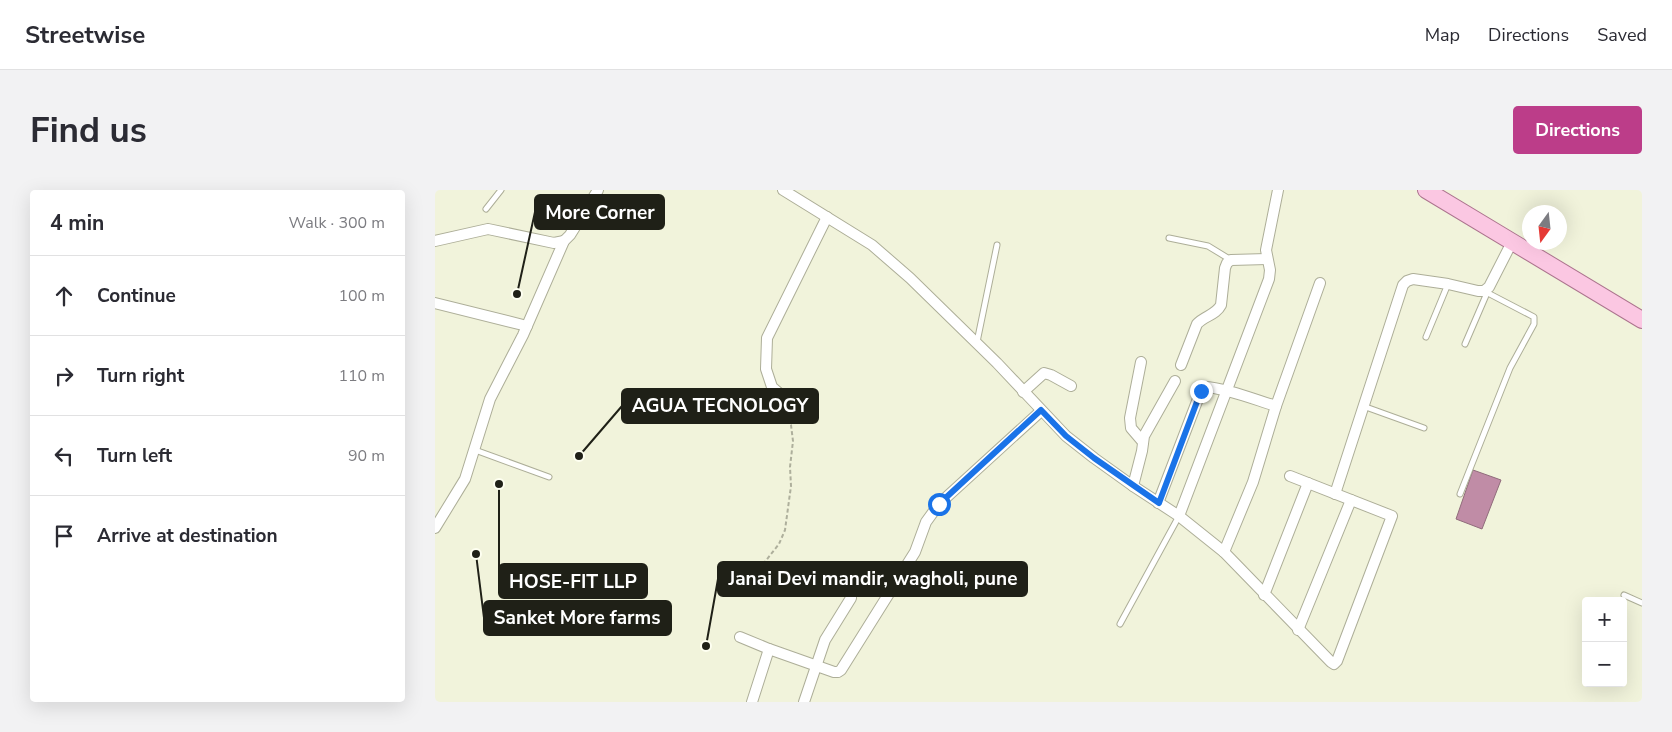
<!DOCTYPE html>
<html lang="en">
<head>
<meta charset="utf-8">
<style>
	body { margin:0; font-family:"Nunito Sans",sans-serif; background:#f2f2f3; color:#2b2b33 }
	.controls { position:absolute; right:15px; bottom:15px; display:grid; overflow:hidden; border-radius:5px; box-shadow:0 5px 20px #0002 }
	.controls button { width:45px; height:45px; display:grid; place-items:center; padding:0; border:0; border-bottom:1px solid #e1e1e2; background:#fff; color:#2b2b33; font:25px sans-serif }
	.compass { position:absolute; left:1087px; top:15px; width:45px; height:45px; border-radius:50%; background:#fff; box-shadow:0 5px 20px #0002; rotate:195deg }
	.stop { position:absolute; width:15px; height:15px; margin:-11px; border:4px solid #1a73e8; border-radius:50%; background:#fff }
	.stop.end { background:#1a73e8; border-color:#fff; box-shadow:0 1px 5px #0008 }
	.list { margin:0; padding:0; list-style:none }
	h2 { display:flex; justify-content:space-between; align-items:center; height:65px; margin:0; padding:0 20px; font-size:21px }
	h2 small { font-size:16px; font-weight:400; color:#7c7c81 }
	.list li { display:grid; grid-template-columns:32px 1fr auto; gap:15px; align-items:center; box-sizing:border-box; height:80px; padding:0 20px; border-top:1px solid #e1e1e2 }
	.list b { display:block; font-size:19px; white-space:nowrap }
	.list em { font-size:16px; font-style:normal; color:#7c7c81 }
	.icon { flex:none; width:28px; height:28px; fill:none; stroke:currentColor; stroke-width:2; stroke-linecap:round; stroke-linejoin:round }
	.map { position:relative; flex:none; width:1207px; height:512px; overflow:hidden; border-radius:5px }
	header { display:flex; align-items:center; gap:30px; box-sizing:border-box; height:70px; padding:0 25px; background:#fff; border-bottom:1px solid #e1e1e2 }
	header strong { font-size:24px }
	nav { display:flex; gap:28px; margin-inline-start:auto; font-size:18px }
	.intro { display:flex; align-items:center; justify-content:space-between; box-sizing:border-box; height:120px; padding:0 30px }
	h1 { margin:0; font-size:35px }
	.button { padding:12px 22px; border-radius:5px; background:#bc3d89; color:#fff; font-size:18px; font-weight:700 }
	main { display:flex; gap:30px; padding:0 30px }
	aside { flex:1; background:#fff; border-radius:5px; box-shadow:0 5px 20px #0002 }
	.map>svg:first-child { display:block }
</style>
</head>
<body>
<header>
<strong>Streetwise</strong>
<nav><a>Map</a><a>Directions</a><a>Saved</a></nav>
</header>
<div class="intro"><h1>Find us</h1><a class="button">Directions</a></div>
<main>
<aside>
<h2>4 min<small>Walk · 300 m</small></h2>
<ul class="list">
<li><svg class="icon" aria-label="ahead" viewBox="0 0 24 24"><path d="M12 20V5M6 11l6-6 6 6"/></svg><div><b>Continue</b></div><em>100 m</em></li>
<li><svg class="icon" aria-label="right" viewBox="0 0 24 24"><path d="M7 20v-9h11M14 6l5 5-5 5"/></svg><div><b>Turn right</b></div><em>110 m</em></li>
<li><svg class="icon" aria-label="left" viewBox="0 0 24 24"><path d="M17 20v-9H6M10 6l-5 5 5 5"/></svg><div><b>Turn left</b></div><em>90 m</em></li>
<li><svg class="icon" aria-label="arrive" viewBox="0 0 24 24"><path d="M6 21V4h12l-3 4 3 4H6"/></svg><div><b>Arrive at destination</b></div></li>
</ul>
</aside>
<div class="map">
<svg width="1207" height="512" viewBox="0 0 1207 512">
	<rect width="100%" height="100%" fill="#f1f3db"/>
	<polygon fill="#c08ca6" stroke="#906c7b" points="1038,280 1066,290 1047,339 1021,329"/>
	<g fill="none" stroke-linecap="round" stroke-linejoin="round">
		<g stroke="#adae98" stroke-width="7">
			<g id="service">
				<polyline points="51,19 66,0"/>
				<polyline points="734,48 773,56 796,70"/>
				<polyline points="991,147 1013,94"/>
				<polyline points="542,152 562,55"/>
				<polyline points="1030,154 1052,103"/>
				<polyline points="928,216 989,238"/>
				<polyline points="40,260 114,287"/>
				<polyline points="1025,304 1075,178 1099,134 1099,127 1049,101"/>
				<polyline points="1189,405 1207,413"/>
				<polyline points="685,434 744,326"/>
			</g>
		</g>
		<g stroke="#adae98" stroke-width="12">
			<g id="minor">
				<polyline points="348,0 437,55 475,88 562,173 631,246 659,268 698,296 744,326 834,89 835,80 831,60 843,0"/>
				<polyline points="0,51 53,39 119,53 129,51"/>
				<polyline points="0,113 92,136"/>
				<polyline points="706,172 695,228 696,238 708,252"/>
				<path d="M746,175L762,134C769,126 781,125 786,115L790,78L792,73L796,70L832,69"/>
				<polyline points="588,202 609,183 616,185 636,196"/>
				<polyline points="351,209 337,197 331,179 332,148 392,27"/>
				<polyline points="698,296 707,261 709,246 740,191"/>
				<polyline points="900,304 968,95 972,91 978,89 1013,94 1043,101 1049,101 1054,97 1077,52"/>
				<path d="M723,313L766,201L769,197C788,197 821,210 841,216"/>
				<polyline points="744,326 789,362 896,472 899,474 902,471 957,326 855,286"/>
				<polyline points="0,338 30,289 55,209 88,145 129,51 135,45 163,0"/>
				<polyline points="789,362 818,292 841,216 885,93"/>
				<polyline points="829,405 873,293"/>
				<polyline points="863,440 916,310"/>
				<polyline points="305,447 334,459"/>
				<polyline points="317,512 334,459 399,482 403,482 406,480 480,362 491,332 504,314 606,221"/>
				<polyline points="369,512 390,450 416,408"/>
			</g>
		</g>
		<g stroke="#ac748e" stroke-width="18">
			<polyline id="primary" points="991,0 1207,130"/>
		</g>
		<polyline stroke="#aeaf9c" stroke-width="2" stroke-dasharray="4 2.5" stroke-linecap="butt" points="307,406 317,397 325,378 344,354 350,340 356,296 355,277 358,251 356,235 350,219"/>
		<use href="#service" stroke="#fff" stroke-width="5"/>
		<use href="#minor" stroke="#fff" stroke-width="10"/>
		<use href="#primary" stroke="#fbc7e2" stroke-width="16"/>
	</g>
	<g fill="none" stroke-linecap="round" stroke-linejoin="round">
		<polyline stroke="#1a73e8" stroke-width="6" points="504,314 606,220 631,246 659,268 724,313 766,201"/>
	</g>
	<path fill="none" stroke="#1f2017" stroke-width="2" d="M82 104L100 22M144 266L187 216M271 456L283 389M64 294L64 391M41 364L49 428"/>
	<g fill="#1f2017" stroke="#fefff1" stroke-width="2">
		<circle cx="82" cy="104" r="5"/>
		<circle cx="144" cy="266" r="5"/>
		<circle cx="271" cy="456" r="5"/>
		<circle cx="64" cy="294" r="5"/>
		<circle cx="41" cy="364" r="5"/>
	</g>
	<g fill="#1f2017" stroke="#1f2017" stroke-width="2">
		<rect x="100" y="5" width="129" height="34" rx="5"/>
		<rect x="187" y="199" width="196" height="34" rx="5"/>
		<rect x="283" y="372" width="309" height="34" rx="5"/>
		<rect x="64" y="374" width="148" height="34" rx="5"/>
		<rect x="49" y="411" width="187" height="34" rx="5"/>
	</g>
	<g font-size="19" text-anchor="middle" font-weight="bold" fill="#fff">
		<text x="165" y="29">More Corner</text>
		<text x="285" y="222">AGUA TECNOLOGY</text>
		<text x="438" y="395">Janai Devi mandir, wagholi, pune</text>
		<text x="138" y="398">HOSE-FIT LLP</text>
		<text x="142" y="434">Sanket More farms</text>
	</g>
</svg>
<div class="controls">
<button>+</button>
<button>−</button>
</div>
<svg class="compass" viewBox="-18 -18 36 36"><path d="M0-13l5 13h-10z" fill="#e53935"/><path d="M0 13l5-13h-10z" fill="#7c7c81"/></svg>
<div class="stop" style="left:504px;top:314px"></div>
<div class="stop end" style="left:766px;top:201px"></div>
</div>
</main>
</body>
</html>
